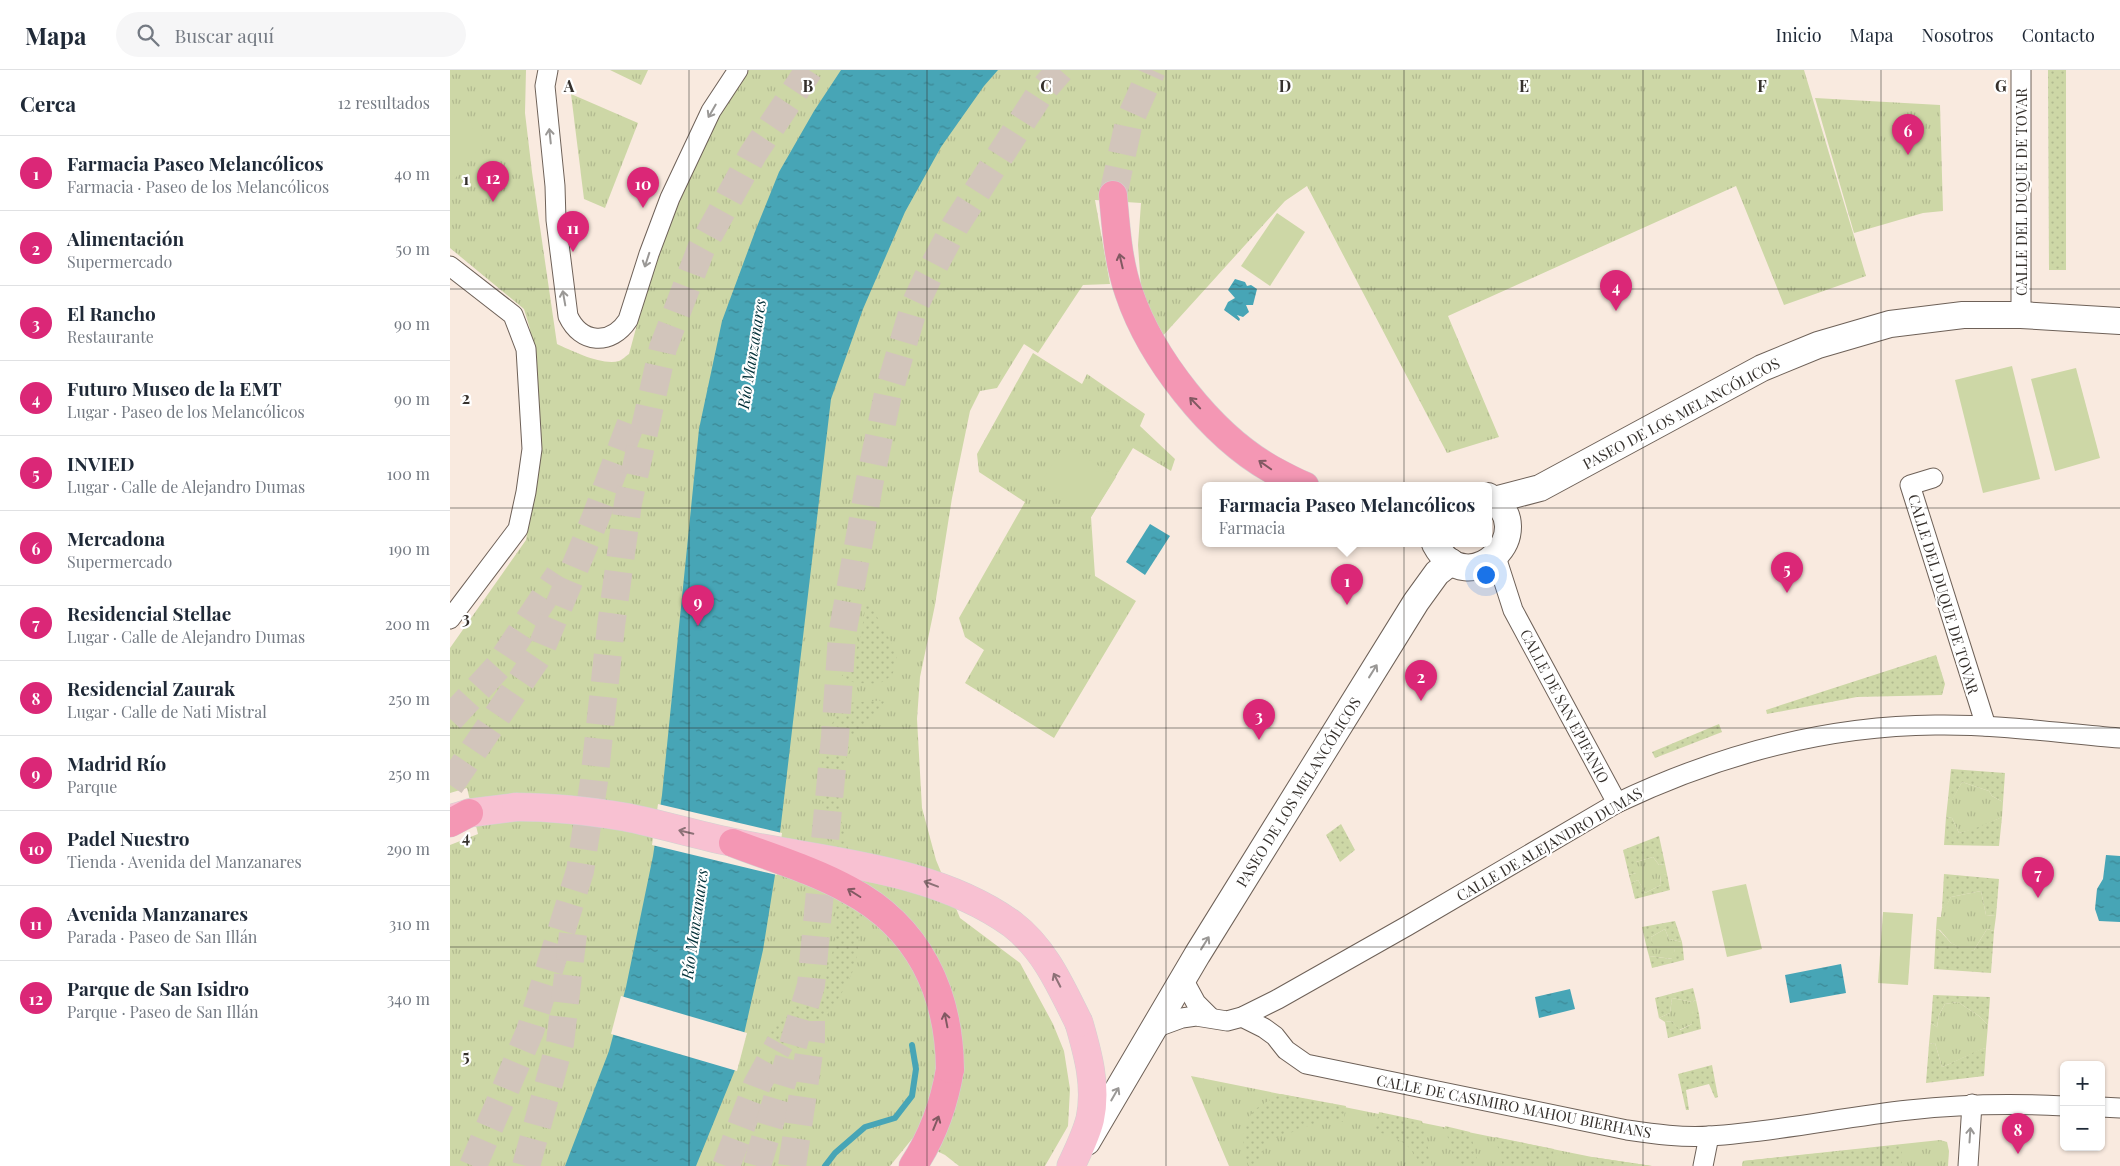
<!DOCTYPE html>
<html lang="es">
<head>
<meta charset="utf-8">
<style>
	body { margin:0; font-family:"Playfair Display",serif; background:#f6f6f7; color:#1f2937 }
	.controls { position:absolute; right:15px; bottom:15px; display:grid; overflow:hidden; border-radius:8px; box-shadow:0 1px 4px #0004 }
	.controls button { width:45px; height:45px; display:grid; place-items:center; padding:0; border:0; border-bottom:1px solid #e0e1e3; background:#fff; color:#1f2937; font:25px sans-serif }
	.you { position:absolute; left:1035px; top:504px; width:18px; height:18px; margin:-12px; border:4px solid #fff; border-radius:50%; background:#1a73e8; box-shadow:0 0 0 8px #1a73e833 }
	.badge { display:grid; place-items:center; width:32px; height:32px; border-radius:50%; background:#db2777; color:#fff; font-size:16px; font-weight:700 }
	.pin { position:absolute; translate:-50% -41px; filter:drop-shadow(0 1px 2px #0008) }
	.pin::after { content:''; position:absolute; top:26px; width:18px; height:15px; background:inherit; clip-path:polygon(0 0,100% 0,50% 100%) }
	.popup { position:absolute; left:752px; top:412px; width:290px; height:65px; box-sizing:border-box; display:grid; place-content:center; border-radius:8px; background:#fff; filter:drop-shadow(0 1px 4px #0005); font-size:16px; white-space:nowrap; color:#747a83 }
	.popup b { font-size:19px; color:#1f2937 }
	.popup::after { content:''; position:absolute; left:50%; top:100%; margin-left:-10px; border:10px solid transparent; border-top-color:#fff }
	.list { margin:0; padding:0; list-style:none }
	h2 { display:flex; justify-content:space-between; align-items:center; height:65px; margin:0; padding:0 20px; font-size:21px }
	h2 small { font-size:16px; font-weight:400; color:#747a83 }
	.list li { display:grid; grid-template-columns:32px 1fr auto; gap:15px; align-items:center; box-sizing:border-box; height:75px; padding:0 20px; border-top:1px solid #e0e1e3 }
	.list b { display:block; font-size:19px; white-space:nowrap }
	.list p { margin:0; font-size:16px; white-space:nowrap; color:#747a83 }
	.list em { font-size:16px; font-style:normal; color:#747a83 }
	.icon { flex:none; width:28px; height:28px; fill:none; stroke:currentColor; stroke-width:2; stroke-linecap:round; stroke-linejoin:round }
	.map { position:relative; flex:none; width:1670px; height:1096px; overflow:hidden }
	header { display:flex; align-items:center; gap:30px; box-sizing:border-box; height:70px; padding:0 25px; background:#fff; border-bottom:1px solid #e0e1e3 }
	header strong { font-size:24px }
	nav { display:flex; gap:28px; margin-inline-start:auto; font-size:18px }
	.search { width:350px; height:45px; background:#f6f6f7; display:flex; align-items:center; gap:12px; box-sizing:border-box; padding:0 18px; border-radius:28px; color:#747a83; font-size:19px }
	main { display:flex }
	aside { flex:1; background:#fff }
	.map>svg:first-child { display:block }
</style>
</head>
<body>
<header>
<strong>Mapa</strong>
<div class="search"><svg class="icon" aria-label="search" viewBox="0 0 24 24"><circle cx="10" cy="10" r="6"/><path d="M15 15l6 6"/></svg>Buscar aquí</div>
<nav><a>Inicio</a><a>Mapa</a><a>Nosotros</a><a>Contacto</a></nav>
</header>
<main>
<aside>
<h2>Cerca<small>12 resultados</small></h2>
<ul class="list">
<li><span class="badge">1</span><div><b>Farmacia Paseo Melancólicos</b><p>Farmacia · Paseo de los Melancólicos</p></div><em>40 m</em></li>
<li><span class="badge">2</span><div><b>Alimentación</b><p>Supermercado</p></div><em>50 m</em></li>
<li><span class="badge">3</span><div><b>El Rancho</b><p>Restaurante</p></div><em>90 m</em></li>
<li><span class="badge">4</span><div><b>Futuro Museo de la EMT</b><p>Lugar · Paseo de los Melancólicos</p></div><em>90 m</em></li>
<li><span class="badge">5</span><div><b>INVIED</b><p>Lugar · Calle de Alejandro Dumas</p></div><em>100 m</em></li>
<li><span class="badge">6</span><div><b>Mercadona</b><p>Supermercado</p></div><em>190 m</em></li>
<li><span class="badge">7</span><div><b>Residencial Stellae</b><p>Lugar · Calle de Alejandro Dumas</p></div><em>200 m</em></li>
<li><span class="badge">8</span><div><b>Residencial Zaurak</b><p>Lugar · Calle de Nati Mistral</p></div><em>250 m</em></li>
<li><span class="badge">9</span><div><b>Madrid Río</b><p>Parque</p></div><em>250 m</em></li>
<li><span class="badge">10</span><div><b>Padel Nuestro</b><p>Tienda · Avenida del Manzanares</p></div><em>290 m</em></li>
<li><span class="badge">11</span><div><b>Avenida Manzanares</b><p>Parada · Paseo de San Illán</p></div><em>310 m</em></li>
<li><span class="badge">12</span><div><b>Parque de San Isidro</b><p>Parque · Paseo de San Illán</p></div><em>340 m</em></li>
</ul>
</aside>
<div class="map">
<svg width="1670" height="1096" viewBox="0 0 1670 1096">
	<defs>
		<pattern id="grass-tufts" width="24" height="20" patternUnits="userSpaceOnUse" patternTransform="scale(1.25)"><rect width="24" height="20" fill="#cdd7a6"/><path d="M3 7l-1-3M5 7V3M7 7l1-3M15 17l-1-3M17 17v-4M19 17l1-3" fill="none" stroke="#b1b98f"/></pattern>
		<pattern id="garden-dots" width="8" height="8" patternUnits="userSpaceOnUse" patternTransform="scale(1.25)"><rect width="8" height="8" fill="#cdd7a6"/><path d="M2 2h.1M6 6h.1" fill="none" stroke="#b1b98f" stroke-width="1.8" stroke-linecap="round"/></pattern>
		<pattern id="water-ripples" width="26" height="14" patternUnits="userSpaceOnUse" patternTransform="scale(1.25)"><rect width="26" height="14" fill="#47a5b6"/><path d="M2 4q2-2 4 0t4 0M15 11q2-2 4 0t4 0" fill="none" stroke="#3c8794"/></pattern>
	</defs>
	<rect width="100%" height="100%" fill="#f9eadf"/>
	<g fill="url(#grass-tufts)">
		<path d="M0,0H76L75,43L82,102L107,274C122,281 153,296 169,291C172,290 176,286 179,284L201,203L222,144L267,46L299,0H1354L1416,206L1334,235L1286,116L998,246L1049,367L997,383L857,116L835,131L710,269L691,218L688,175L691,133L645,130L660,214L633,215L588,283L574,274L547,318L530,321L520,341L502,428L485,535L470,607L467,649L472,738L486,790L510,848L570,893L603,954L614,981L620,1019L618,1056L595,1096H509L495,1085L462,1069L440,1096H0V775L28,764L17,718L0,723V578L76,470L87,408L80,259L74,239L0,178Z"/>
		<polygon points="160,0 198,0 191,15"/>
		<polygon points="121,24 188,53 155,138 134,129"/>
		<polygon points="1365,28 1490,35 1493,141 1473,143 1404,163"/>
		<polygon points="583,283 632,314 637,304 695,344 690,356 725,389 721,401 683,378 641,447 645,506 686,531 604,668 515,613 534,580 515,567 509,548 575,432 529,402 527,384"/>
		<polygon points="1512,712 1539,721 1542,726 1553,732 1552,747 1526,759 1509,763 1502,748 1496,747 1498,729 1502,730"/>
		<polygon points="1203,787 1209,795 1215,794 1217,804 1210,806 1211,815 1195,823 1188,810 1181,813 1179,805 1186,803 1186,792"/>
		<polygon points="1531,821 1536,845 1546,846 1544,861 1537,859 1524,880 1518,882 1501,873 1490,860 1486,859 1487,847 1491,847 1492,838 1497,834 1501,827"/>
		<polygon points="1215,859 1219,869 1232,872 1233,879 1225,879 1223,889 1199,886 1197,879 1202,876 1201,867"/>
		<polygon points="1222,928 1242,932 1246,930 1249,944 1242,944 1242,954 1229,960 1222,951 1215,952 1209,948 1220,943"/>
		<path d="M1508,932L1529,946L1538,955L1536,978C1530,979 1501,994 1492,997L1485,973L1479,974L1481,953L1487,957L1489,945L1495,934Z"/>
		<polygon points="741,1006 1142,1087 1202,1096 779,1096"/>
		<polygon points="1490,1070 1497,1072 1499,1081 1498,1096 1292,1096 1293,1091"/>
	</g>
	<g fill="url(#garden-dots)">
		<polygon points="1598,0 1616,0 1616,200 1599,200"/>
		<path d="M418,531C424,543 448,579 447,591C447,599 440,609 432,612C420,616 402,611 389,611C400,595 409,578 412,559C414,549 414,540 418,531Z"/>
		<polygon points="1486,585 1495,614 1492,625 1407,627 1317,644 1316,640"/>
		<path d="M436,630L406,665L390,664V674H403C382,711 389,753 402,790C395,783 384,775 379,765C374,754 373,742 372,731C369,696 371,659 397,633Z"/>
		<polygon points="1269,654 1272,662 1205,688 1202,682"/>
		<polygon points="1501,699 1555,703 1553,732 1542,726 1539,721 1512,712 1502,731 1498,729"/>
		<polygon points="1496,747 1502,748 1509,763 1526,758 1552,747 1549,776 1494,775"/>
		<polygon points="891,754 905,780 890,792 876,765"/>
		<polygon points="1209,766 1215,794 1209,795 1203,787 1186,792 1186,803 1179,805 1173,780"/>
		<polygon points="1217,804 1220,820 1185,829 1181,813 1188,810 1195,823 1211,815 1210,805"/>
		<polygon points="1494,804 1549,809 1546,846 1536,845 1531,821 1501,827 1497,835 1492,838"/>
		<path d="M384,822L409,842C409,857 410,871 407,886C402,917 370,954 350,978L316,969C322,961 328,952 335,945C342,937 353,931 361,922C386,895 390,857 384,822Z"/>
		<polygon points="1225,851 1232,872 1219,869 1215,859 1201,867 1203,876 1197,879 1192,857"/>
		<polygon points="1486,859 1489,860 1501,873 1518,881 1524,880 1537,859 1544,861 1541,903 1484,899"/>
		<polygon points="1225,879 1233,879 1234,890 1202,898 1199,886 1222,889"/>
		<polygon points="1243,918 1246,930 1242,932 1222,928 1220,943 1209,948 1205,928"/>
		<polygon points="1483,925 1540,927 1538,955 1529,946 1508,932 1495,934 1489,945 1487,957 1481,953"/>
		<polygon points="1242,944 1249,944 1251,959 1218,968 1215,952 1222,951 1230,960 1242,954"/>
		<path d="M1485,973L1492,997C1501,994 1530,978 1536,978L1534,1006L1476,1013L1479,974Z"/>
		<polygon points="1262,995 1268,1027 1265,1028 1259,1014 1236,1020 1239,1040 1236,1040 1228,1004"/>
		<path d="M831,1024L896,1036L893,1052L874,1050L819,1071L811,1083L808,1096H799C791,1080 791,1058 802,1043C808,1035 823,1029 831,1024Z"/>
		<path d="M929,1042L972,1051L982,1096H971C960,1072 949,1069 925,1061Z"/>
		<polygon points="995,1056 1020,1062 1029,1096 1005,1096"/>
		<polygon points="1045,1067 1104,1079 1102,1091 1089,1091 1078,1096 1053,1096"/>
		<polygon points="1452,1075 1452,1096 1292,1096 1293,1091"/>
		<polygon points="1142,1087 1202,1096 1136,1096"/>
	</g>
	<g fill="#cdd7a6">
		<polygon points="0,41 36,69 0,115"/>
		<polygon points="827,143 855,162 820,216 791,196"/>
		<polygon points="1562,296 1590,409 1533,423 1505,310"/>
		<polygon points="1626,298 1650,388 1605,401 1581,309"/>
		<polygon points="615,374 666,407 641,447 590,414"/>
		<polygon points="1296,814 1312,879 1277,887 1262,821"/>
		<polygon points="1433,842 1463,844 1458,915 1428,913"/>
	</g>
	<g fill="url(#water-ripples)">
		<polygon points="391,0 548,0 534,16 491,77 455,142 413,239 381,329 325,805 313,880 287,995 246,1096 115,1096 159,981 176,917 203,786 212,725 249,359 272,251 306,159 329,102 364,41"/>
		<polygon points="785,209 795,212 797,216 801,215 807,219 803,235 796,235 799,242 793,247 787,245 790,249 789,251 774,240 778,232 785,228 778,220"/>
		<polygon points="700,454 720,466 695,505 676,492"/>
		<polygon points="1656,785 1670,786 1670,852 1649,851 1645,839 1647,819 1653,809"/>
		<polygon points="1391,894 1396,923 1340,933 1335,905"/>
		<polygon points="1120,919 1125,939 1089,948 1085,927"/>
	</g>
	<g fill="#f9eadf">
		<polygon points="208,734 332,763 327,805 202,775"/>
		<polygon points="171,926 297,963 287,1001 161,964"/>
	</g>
	<g fill="none" stroke-linecap="round" stroke-linejoin="round">
		<polyline stroke="#47a5b6" stroke-width="6" points="375,1096 385,1083 415,1057 445,1048 462,1026 466,999 462,975"/>
		<g stroke="#d2c5bb" stroke-width="28" stroke-dasharray="28 14" stroke-linecap="butt">
			<polyline points="663,125 679,52 702,0"/>
			<polyline points="0,649 48,597 109,505"/>
			<polyline points="0,715 88,586 145,449 181,353"/>
			<polyline points="23,1096 80,961 130,801 144,711 161,556 178,433 213,278 251,179 303,84 359,0"/>
			<polyline points="76,1096 110,973 123,864"/>
			<polyline points="276,1096 307,1015 330,973"/>
			<polyline points="307,1096 361,915 385,667 392,565 420,410 438,324 464,237 478,207 505,156 542,98 591,22 610,0"/>
			<polyline points="342,1096 361,970 361,951"/>
		</g>
		<g stroke="#6e6158" stroke-width="21">
			<g id="street">
				<path d="M98,0L95,16L105,116L106,150L118,246C131,274 161,276 178,250L199,184L220,128L261,41L288,0"/>
				<polyline points="1571,0 1571,245"/>
				<polyline points="0,196 63,245 76,279 82,379 76,422 68,459 0,549"/>
				<polyline points="1483,408 1460,415 1536,656"/>
				<polyline points="1046,487 1063,540 1167,733"/>
				<polyline points="733,909 746,933 760,947"/>
				<path d="M792,947L814,958L825,966L836,980L856,994L1177,1060C1204,1064 1233,1068 1260,1066C1326,1062 1393,1047 1459,1040C1511,1034 1561,1033 1614,1036"/>
				<path d="M702,959L732,948L746,946L777,951L792,947L828,929L957,856L1167,733C1268,685 1372,656 1485,655C1546,654 1609,663 1670,668"/>
				<polyline points="1651,1037 1670,1038"/>
				<polyline points="1253,1096 1259,1066"/>
				<polyline points="1518,1096 1522,1034"/>
			</g>
		</g>
		<g stroke="#6e6158" stroke-width="28">
			<g id="secondary">
				<polyline points="1044,430 1090,418 1312,298 1368,275 1440,254 1513,245 1571,245 1670,251"/>
				<path d="M985,474C1018,536 1094,459 1038,426"/>
				<polyline points="637,1072 747,885 966,532 987,503 1001,492"/>
			</g>
		</g>
		<g stroke="#d3d1d1" stroke-width="29">
			<g id="primary">
				<polyline points="0,749 19,743 66,737"/>
				<path d="M621,1096C628,1081 636,1065 640,1049C647,1017 638,984 629,953"/>
			</g>
		</g>
		<g stroke="#d3d1d1" stroke-width="29">
			<g id="highway">
				<path d="M663,125C666,158 668,192 679,223C701,288 761,365 821,399C832,405 843,411 855,416"/>
				<polyline points="0,753 19,743"/>
				<path d="M463,1096C483,1066 494,1035 500,999"/>
			</g>
		</g>
		<use href="#street" stroke="#fff" stroke-width="19"/>
		<use href="#secondary" stroke="#fff" stroke-width="26"/>
		<use href="#primary" stroke="#f8c1d2" stroke-width="28"/>
		<use href="#highway" stroke="#f497b4" stroke-width="28"/>
		<g stroke="#d3d1d1" stroke-width="29" stroke-linecap="butt">
			<path id="primary-bridge" d="M66,737C102,737 139,741 175,747C211,754 246,765 281,772C374,792 483,797 562,854C595,879 611,917 629,953"/>
		</g>
		<g stroke="#d3d1d1" stroke-width="29" stroke-linecap="butt">
			<path id="highway-bridge" d="M283,773C322,788 363,800 399,820C469,857 499,922 500,999"/>
		</g>
		<use href="#primary-bridge" stroke="#f8c1d2" stroke-width="28"/>
		<use href="#highway-bridge" stroke="#f497b4" stroke-width="28"/>
	</g>
	<defs><path id="oneway-shaft" d="M-6 0H5M1.5-3L5.5 0L1.5 3" fill="none" stroke-width="1.6" stroke-linecap="round" stroke-linejoin="round" transform="scale(1.25)"/></defs>
	<g stroke="#9a9896">
		<use href="#oneway-shaft" transform="translate(262 41) rotate(120)"/>
		<use href="#oneway-shaft" transform="translate(100 66) rotate(-96)"/>
		<use href="#oneway-shaft" transform="translate(197 190) rotate(108)"/>
		<use href="#oneway-shaft" transform="translate(114 228) rotate(-100)"/>
		<use href="#oneway-shaft" transform="translate(923 601) rotate(-58)"/>
		<use href="#oneway-shaft" transform="translate(755 873) rotate(-58)"/>
		<use href="#oneway-shaft" transform="translate(665 1024) rotate(-60)"/>
		<use href="#oneway-shaft" transform="translate(1520 1065) rotate(-86)"/>
	</g>
	<g stroke="#815962">
		<use href="#oneway-shaft" transform="translate(671 191) rotate(-103)"/>
		<use href="#oneway-shaft" transform="translate(745 333) rotate(-134)"/>
		<use href="#oneway-shaft" transform="translate(815 395) rotate(-145)"/>
		<use href="#oneway-shaft" transform="translate(404 823) rotate(-148)"/>
		<use href="#oneway-shaft" transform="translate(496 950) rotate(-101)"/>
		<use href="#oneway-shaft" transform="translate(486 1053) rotate(-68)"/>
	</g>
	<g stroke="#8d7177">
		<use href="#oneway-shaft" transform="translate(236 762) rotate(-167)"/>
		<use href="#oneway-shaft" transform="translate(481 814) rotate(-159)"/>
		<use href="#oneway-shaft" transform="translate(607 910) rotate(-117)"/>
	</g>
	<path fill="none" stroke="#35302c" stroke-width="1" stroke-opacity="0.55" d="M239,0V1096M477,0V1096M716,0V1096M954,0V1096M1193,0V1096M1431,0V1096M0,219H1670M0,438H1670M0,658H1670M0,877H1670"/>
	<g text-anchor="middle" dominant-baseline="central" stroke-width="4.5" stroke-linejoin="round" paint-order="stroke">
		<g font-size="15" fill="#35302c" stroke="#fff">
			<text transform="translate(1571 122) rotate(-90)">CALLE DEL DUQUE DE TOVAR</text>
			<text transform="translate(1231 343) rotate(-28)">PASEO DE LOS MELANCÓLICOS</text>
			<text transform="translate(1494 524) rotate(73)">CALLE DEL DUQUE DE TOVAR</text>
			<text transform="translate(1115 636) rotate(62)">CALLE DE SAN EPIFANIO</text>
			<text transform="translate(848 722) rotate(-58)">PASEO DE LOS MELANCÓLICOS</text>
			<text transform="translate(1099 774) rotate(-30)">CALLE DE ALEJANDRO DUMAS</text>
			<text transform="translate(1064 1036) rotate(11)">CALLE DE CASIMIRO MAHOU BIERHANS</text>
		</g>
		<g font-size="16" font-style="italic" fill="#04323a" stroke="#fff">
			<text transform="translate(301 284) rotate(-81)">Río Manzanares</text>
			<text transform="translate(244 854) rotate(-82)">Río Manzanares</text>
		</g>
	</g>
	<g font-size="16" text-anchor="middle" font-weight="bold" fill="#35302c" stroke="#fff" stroke-width="4.5" stroke-linejoin="round" paint-order="stroke">
		<text x="119" y="22">A</text>
		<text x="358" y="22">B</text>
		<text x="596" y="22">C</text>
		<text x="835" y="22">D</text>
		<text x="1074" y="22">E</text>
		<text x="1312" y="22">F</text>
		<text x="1551" y="22">G</text>
		<text x="16" y="115">1</text>
		<text x="16" y="334">2</text>
		<text x="16" y="554">3</text>
		<text x="16" y="773">4</text>
		<text x="16" y="992">5</text>
	</g>
</svg>
<div class="controls">
<button>+</button>
<button>−</button>
</div>
<div class="you"></div>
<div class="pin badge" style="left:897px;top:535px">1</div>
<div class="popup"><b>Farmacia Paseo Melancólicos</b>Farmacia</div>
<div class="pin badge" style="left:971px;top:631px">2</div>
<div class="pin badge" style="left:809px;top:670px">3</div>
<div class="pin badge" style="left:1166px;top:241px">4</div>
<div class="pin badge" style="left:1337px;top:523px">5</div>
<div class="pin badge" style="left:1458px;top:85px">6</div>
<div class="pin badge" style="left:1588px;top:828px">7</div>
<div class="pin badge" style="left:1568px;top:1084px">8</div>
<div class="pin badge" style="left:248px;top:556px">9</div>
<div class="pin badge" style="left:193px;top:138px">10</div>
<div class="pin badge" style="left:123px;top:182px">11</div>
<div class="pin badge" style="left:43px;top:132px">12</div>
</div>
</main>
</body>
</html>
